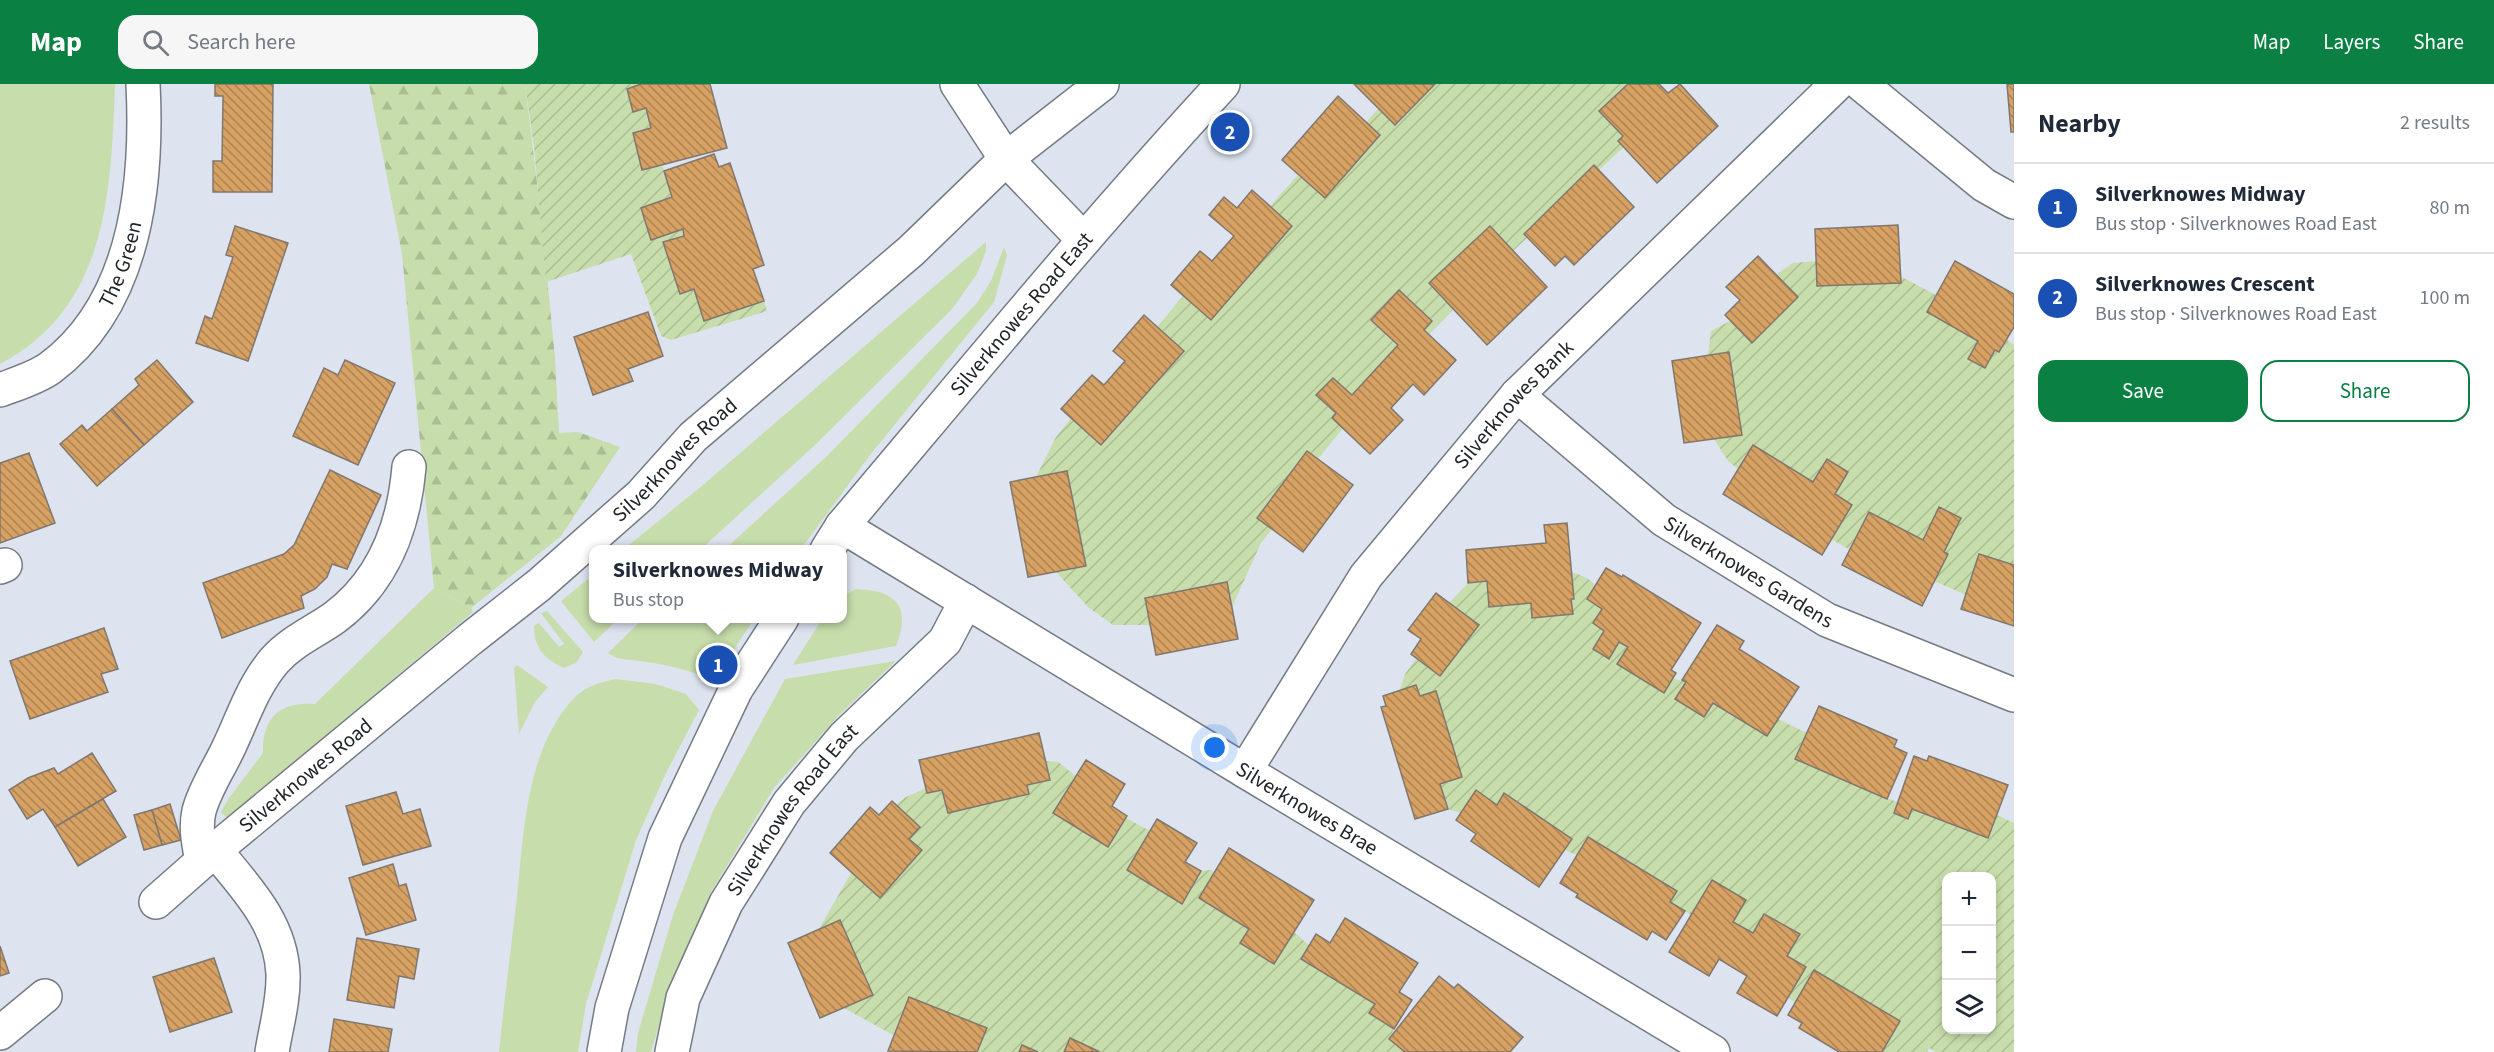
<!DOCTYPE html>
<html lang="en">
<head>
<meta charset="utf-8">
<style>
	body { margin:0; font-family:"Source Sans 3",sans-serif; background:#f6f6f7; color:#1f2937 }
	.controls { position:absolute; right:18px; bottom:18px; display:grid; overflow:hidden; border-radius:12px; box-shadow:0 3px 9px #0003 }
	.controls button { width:54px; height:54px; display:grid; place-items:center; padding:0; border:0; border-bottom:2px solid #e0e1e3; background:#fff; color:#1f2937; font:30px sans-serif }
	.you { position:absolute; left:1215px; top:664px; width:21px; height:21px; margin:-15px; border:4px solid #fff; border-radius:50%; background:#1a73e8; box-shadow:0 0 0 9px #1a73e833 }
	.badge { display:grid; place-items:center; width:39px; height:39px; border-radius:50%; background:#0b8043; color:#fff; font-size:20px; font-weight:700 }
	.pin { position:absolute; translate:-50% -50%; border:3px solid #fff; box-shadow:0 2px 6px #0006 }
	.popup { position:absolute; left:589px; top:461px; width:258px; height:78px; box-sizing:border-box; display:grid; place-content:center; border-radius:12px; background:#fff; filter:drop-shadow(0 2px 4px #0005); font-size:20px; white-space:nowrap; color:#747a83 }
	.popup b { font-size:22px; color:#1f2937 }
	.popup::after { content:''; position:absolute; left:50%; top:100%; margin-left:-12px; border:12px solid transparent; border-top-color:#fff }
	.list { margin:0; padding:0; list-style:none }
	h2 { display:flex; justify-content:space-between; align-items:center; height:78px; margin:0; padding:0 24px; font-size:26px }
	h2 small { font-size:20px; font-weight:400; color:#747a83 }
	.list li { display:grid; grid-template-columns:39px 1fr auto; gap:18px; align-items:center; box-sizing:border-box; height:90px; padding:0 24px; border-top:2px solid #e0e1e3 }
	.list b { display:block; font-size:22px; white-space:nowrap }
	.list p { margin:0; font-size:20px; white-space:nowrap; color:#747a83 }
	.list em { font-size:20px; font-style:normal; color:#747a83 }
	.actions { display:flex; gap:12px; padding:18px 24px }
	.actions a { flex:1; padding:14px 0; border:2px solid #0b8043; border-radius:18px; text-align:center; font-size:21px; color:#0b8043 }
	.actions .main { background:#0b8043; color:#fff }
	.icon { flex:none; width:33px; height:33px; fill:none; stroke:currentColor; stroke-width:2; stroke-linecap:round; stroke-linejoin:round }
	.map { position:relative; flex:none; width:2014px; height:968px; overflow:hidden }
	header { display:flex; align-items:center; gap:36px; box-sizing:border-box; height:84px; padding:0 30px; background:#0b8043; color:#fff }
	header strong { font-size:28px }
	nav { display:flex; gap:33px; margin-inline-start:auto; font-size:21px }
	.search { width:420px; height:54px; background:#f6f6f7; display:flex; align-items:center; gap:15px; box-sizing:border-box; padding:0 21px; border-radius:18px; color:#747a83; font-size:22px }
	main { display:flex }
	aside { flex:1; background:#fff }
	.map>svg:first-child { display:block }
</style>
</head>
<body>
<header>
<strong>Map</strong>
<div class="search"><svg class="icon" aria-label="search" viewBox="0 0 24 24"><circle cx="10" cy="10" r="6"/><path d="M15 15l6 6"/></svg>Search here</div>
<nav><a>Map</a><a>Layers</a><a>Share</a></nav>
</header>
<main>
<div class="map">
<svg width="2014" height="968" viewBox="0 0 2014 968">
	<defs>
		<pattern id="forest-firs" width="22" height="20" patternUnits="userSpaceOnUse" patternTransform="scale(1.5)"><rect width="22" height="20" fill="#c7ddab"/><path d="M5 1l3.5 6h-7zM16 11l3.5 6h-7z" fill="#abbe93"/></pattern>
		<pattern id="garden-furrows" width="10" height="10" patternUnits="userSpaceOnUse" patternTransform="scale(1.5)"><rect width="10" height="10" fill="#c7ddab"/><path d="M-1 1l2-2M0 10L10 0M9 11l2-2" fill="none" stroke="#abbe93"/></pattern>
		<pattern id="building-back-hatch" width="6" height="6" patternUnits="userSpaceOnUse" patternTransform="scale(1.5)"><rect width="6" height="6" fill="#d7a164"/><path d="M-1 5l2 2M0 0l6 6M5-1l2 2" fill="none" stroke="#ae8352"/></pattern>
	</defs>
	<rect width="100%" height="100%" fill="#dde4ef"/>
	<g fill="#c7ddab">
		<path d="M0,0H115C111,108 108,223 0,280Z"/>
		<polygon points="986,158 986,167 977,190 952,225 815,361 701,465 624,465 703,401"/>
		<polygon points="1004,163 1007,171 994,218 870,371 801,465 725,465 827,372 977,219 991,197"/>
		<polygon points="593,491 594,534 618,535 594,558 561,517"/>
		<path d="M434,504L471,524L473,528L227,734L221,728L229,714L263,669C262,634 280,617 315,620Z"/>
		<path d="M856,505C896,506 912,523 896,562L793,581L822,535L843,534V512Z"/>
		<path d="M547,527L583,568L576,579L564,584C544,575 534,564 534,542L539,539L559,563L564,560L541,529Z"/>
		<path d="M643,535V534L754,535L717,591L709,595C688,585 663,580 640,577C627,575 619,577 608,569Z"/>
		<polygon points="896,577 839,631 774,704 711,808 669,908 651,968 636,968 638,949 673,831 713,727 785,595"/>
		<polygon points="517,581 548,603 535,618 519,650 514,584"/>
		<path d="M615,595L656,600L686,610L699,626L666,689L636,756L586,920L578,968H499C504,919 510,871 516,822C524,753 524,668 574,614C586,602 599,599 615,595Z"/>
	</g>
	<polygon fill="url(#forest-firs)" points="369,0 525,0 541,132 555,273 559,349 578,348 620,363 561,452 471,524 434,504 402,170"/>
	<g fill="url(#garden-furrows)" fill-rule="evenodd">
		<polygon points="525,0 641,0 627,6 633,28 646,24 651,44 633,49 642,85 662,81 672,113 641,124 652,156 683,145 684,152 663,159 681,210 694,205 705,237 764,217 767,227 671,256 661,252 631,170 546,198 534,63"/>
		<polygon points="1435,0 1628,0 1600,27 1623,52 1624,63 1599,86 1594,82 1524,149 1527,154 1513,167 1490,142 1429,199 1454,225 1429,250 1424,246 1432,236 1399,206 1372,236 1398,261 1352,311 1333,294 1317,311 1336,329 1343,344 1318,375 1307,367 1258,434 1272,445 1261,459 1232,523 1226,498 1146,514 1150,541 1113,541 1088,523 1056,488 1086,482 1067,387 1036,393 1056,353 1071,334 1102,361 1184,268 1157,243 1183,212 1211,236 1292,142 1270,122 1298,91 1325,114 1380,51 1366,38 1379,24 1396,41"/>
		<polygon points="1816,177 1818,202 1900,199 1900,192 1936,211 1927,228 1978,257 1968,275 1984,284 1995,266 2000,268 2007,256 2014,261 2014,481 1979,470 1966,511 1934,497 1948,470 1944,468 1961,434 1939,423 1923,456 1870,428 1850,466 1831,455 1835,410 1848,388 1827,375 1813,398 1753,361 1738,385 1728,377 1714,355 1741,351 1708,271 1711,247 1730,237 1752,258 1798,213 1777,190 1793,179"/>
		<path d="M1571,488C1597,496 1596,500 1602,525L1594,539L1604,547L1609,575L1619,558L1628,563L1618,579L1686,598L1675,615L1704,633L1713,619L1767,652L1778,635L1807,649L1887,714L1897,718L1894,729L1908,735L1912,725L1988,754L1997,731L2014,739V968H1936L1929,964L1927,968H1882L1900,937L1815,886L1795,918L1788,914L1806,883L1787,872L1800,850L1764,830L1753,849L1733,838L1712,797L1691,831L1670,818L1677,806L1589,753L1577,771L1565,766L1572,755L1504,710L1497,721L1476,707L1461,729L1448,725L1440,700L1462,693L1436,607L1420,612L1400,606L1405,590L1416,575L1440,592L1479,542L1449,519L1468,499L1487,497L1489,523L1531,519L1533,534L1572,530L1571,515H1574ZM1946,792H1992V946H1946Z"/>
		<polygon points="1046,677 1058,678 1076,692 1054,729 1108,763 1126,734 1150,747 1127,786 1182,819 1201,787 1211,786 1214,788 1199,814 1249,845 1294,848 1375,920 1369,929 1394,945 1389,955 1405,968 1100,968 1071,955 1064,968 1038,968 1023,961 1019,968 977,968 986,944 909,913 893,951 844,924 873,910 840,837 819,845 851,789 880,814 922,766 909,755 920,742 896,721 904,714 926,704 927,709 942,706 948,729 1029,710 1027,701 1050,696"/>
	</g>
	<g fill="url(#building-back-hatch)" stroke="#80776f" stroke-width="1.5">
		<polygon points="215,0 273,0 272,108 213,108 213,77 222,77 223,12 215,12"/>
		<polygon points="641,0 710,0 727,64 642,86 633,49 651,44 646,24 633,28 627,5"/>
		<polygon points="1354,0 1435,0 1395,41"/>
		<polygon points="1628,0 1659,0 1668,9 1680,0 1718,42 1657,99 1618,57 1623,52 1599,27"/>
		<polygon points="2007,0 2014,0 2014,48 2011,48"/>
		<polygon points="1338,12 1380,51 1325,114 1282,76"/>
		<polygon points="714,70 719,83 730,79 764,181 753,185 764,217 704,237 694,205 680,210 663,158 684,152 683,145 651,156 641,124 672,113 664,87"/>
		<polygon points="1594,81 1634,123 1574,181 1565,172 1555,182 1524,150"/>
		<polygon points="1252,106 1292,142 1211,236 1171,201 1200,167 1212,177 1234,152 1209,131 1224,113 1237,124"/>
		<polygon points="1898,141 1901,199 1817,202 1815,145"/>
		<polygon points="235,142 288,159 248,277 196,259 205,232 212,235 233,173 226,171"/>
		<polygon points="1490,142 1547,203 1487,261 1429,199"/>
		<polygon points="1758,172 1798,213 1752,259 1725,231 1740,216 1726,203"/>
		<polygon points="1955,177 2014,210 2014,243 1999,268 1995,266 1985,284 1968,275 1978,257 1927,228"/>
		<polygon points="1399,206 1432,237 1424,246 1456,276 1424,311 1413,300 1391,324 1403,336 1370,370 1332,334 1336,329 1316,311 1333,294 1352,311 1398,261 1371,236"/>
		<polygon points="648,228 663,272 628,285 633,297 593,311 574,253"/>
		<polygon points="1144,231 1184,267 1101,361 1061,325 1092,291 1104,301 1125,277 1113,267"/>
		<polygon points="1729,268 1742,351 1684,359 1672,277"/>
		<polygon points="157,276 193,318 144,361 112,325 139,301 135,295"/>
		<polygon points="345,276 395,299 358,381 293,352 324,284 338,291"/>
		<polygon points="112,325 144,361 97,402 60,360 82,341 87,347"/>
		<polygon points="1753,361 1813,398 1827,375 1848,388 1835,410 1852,421 1822,471 1723,410"/>
		<polygon points="1307,367 1353,401 1303,468 1257,434"/>
		<polygon points="29,369 55,439 0,459 0,379"/>
		<polygon points="330,386 381,411 347,485 332,480 327,493 315,505 301,512 304,524 222,554 203,499 284,470 294,461"/>
		<polygon points="1067,387 1086,482 1028,493 1010,398"/>
		<polygon points="1939,423 1961,434 1944,468 1948,470 1922,522 1842,481 1869,428 1923,456"/>
		<polygon points="1567,439 1574,515 1571,515 1573,530 1532,534 1531,519 1489,523 1487,497 1468,499 1466,466 1546,459 1544,441"/>
		<polygon points="1979,470 2014,481 2014,542 1961,525"/>
		<polygon points="1606,484 1622,493 1623,491 1701,539 1671,586 1676,589 1664,609 1617,580 1628,563 1619,558 1609,575 1593,565 1604,547 1593,539 1602,525 1587,515"/>
		<polygon points="1227,498 1238,555 1156,571 1145,514"/>
		<polygon points="1436,509 1479,541 1440,592 1411,570 1421,555 1408,546"/>
		<polygon points="1717,541 1744,557 1739,565 1799,603 1767,652 1713,619 1704,633 1675,615 1686,598 1682,596"/>
		<polygon points="104,544 118,585 101,590 108,608 30,635 10,577"/>
		<polygon points="1416,601 1420,612 1436,607 1462,693 1440,700 1448,725 1415,735 1381,623 1386,622 1383,612"/>
		<polygon points="1819,622 1897,656 1894,663 1907,669 1887,715 1795,675"/>
		<polygon points="1039,649 1050,696 1027,701 1029,710 948,729 942,706 927,709 919,676"/>
		<polygon points="92,669 116,707 55,743 43,725 27,735 9,706 28,694 54,684 58,690"/>
		<polygon points="1914,672 1927,677 1929,672 2008,701 1988,754 1912,725 1908,735 1894,729"/>
		<polygon points="1086,676 1125,700 1112,722 1127,732 1108,763 1053,729"/>
		<polygon points="1476,706 1497,721 1504,709 1572,755 1539,803 1471,757 1476,750 1456,736"/>
		<polygon points="396,708 403,730 420,725 431,762 363,781 346,722"/>
		<polygon points="103,715 126,753 78,782 55,743"/>
		<polygon points="892,717 920,743 909,755 922,766 880,814 830,769 870,723 879,731"/>
		<polygon points="170,720 181,756 162,761 152,726"/>
		<polygon points="152,726 162,761 144,766 134,731"/>
		<polygon points="1157,735 1197,759 1185,778 1201,787 1182,820 1127,786"/>
		<polygon points="1588,753 1677,807 1670,818 1685,827 1666,856 1652,847 1647,856 1576,813 1578,810 1560,799"/>
		<polygon points="1229,764 1314,816 1274,880 1240,859 1249,845 1199,814"/>
		<polygon points="393,780 399,802 406,800 416,836 366,851 349,794"/>
		<polygon points="1712,796 1746,816 1733,838 1753,849 1764,830 1800,850 1787,872 1806,883 1777,932 1737,909 1747,892 1719,875 1709,892 1669,868"/>
		<polygon points="1345,834 1418,879 1399,908 1412,916 1394,945 1369,929 1375,920 1301,875 1316,850 1330,859"/>
		<polygon points="840,836 873,911 820,934 788,859"/>
		<polygon points="357,854 419,865 414,895 399,892 394,924 347,916"/>
		<polygon points="0,862 9,889 0,892"/>
		<polygon points="214,874 232,928 170,948 153,893"/>
		<polygon points="1814,886 1900,937 1882,968 1839,968 1799,944 1802,939 1788,931"/>
		<polygon points="1439,892 1454,904 1458,900 1523,953 1510,968 1405,968 1389,955"/>
		<polygon points="909,913 987,944 977,968 888,967"/>
		<polygon points="334,935 392,945 388,968 329,968"/>
		<polygon points="1070,954 1100,968 1064,968"/>
		<polygon points="1022,961 1038,968 1019,968"/>
	</g>
	<g fill="none" stroke-linecap="round" stroke-linejoin="round">
		<g stroke="#747b84" stroke-width="36">
			<g id="minor">
				<polyline points="957,0 1006,75 1084,156"/>
				<polyline points="1861,0 1984,101 2014,118"/>
				<path id="s1" d="M0,306C16,300 36,294 50,284C136,220 148,98 143,0"/>
				<path id="s2" d="M1517,311L1664,436L1827,536L2014,611"/>
				<path id="s3" d="M842,442L1245,687L1713,968"/>
				<path id="s4" d="M827,466L842,442C968,293 1091,143 1223,0"/>
				<polyline points="0,483 5,481"/>
				<path id="s5" d="M1245,687L1366,492L1517,311L1837,0"/>
				<path d="M215,766C246,804 281,839 283,890C284,916 276,943 272,968"/>
				<path d="M202,777C199,761 195,744 199,727C205,705 218,686 228,665C242,636 253,601 275,576C291,558 314,548 334,534C383,498 404,442 409,383"/>
				<path id="s6" d="M156,818L215,766L469,556L539,501L641,411L693,353L911,167L1006,75L1102,0"/>
				<polyline points="0,949 45,912"/>
				<polyline points="604,968 612,924 665,754 736,605 782,534"/>
				<path id="s7" d="M672,968L683,914L726,819L789,719L844,653L945,557L966,517"/>
			</g>
		</g>
		<use href="#minor" stroke="#fff" stroke-width="33"/>
	</g>
	<g text-anchor="middle" dominant-baseline="central" stroke-width="4.5" stroke-linejoin="round" paint-order="stroke">
		<g font-size="21" fill="#212427" stroke="#dde4ef">
			<text stroke="none"><textPath href="#s1" startOffset="183">The Green</textPath></text>
			<text stroke="none"><textPath href="#s4" startOffset="306">Silverknowes Road East</textPath></text>
			<text stroke="none"><textPath href="#s5" startOffset="456">Silverknowes Bank</textPath></text>
			<text stroke="none"><textPath href="#s6" startOffset="682">Silverknowes Road</textPath></text>
			<text stroke="none"><textPath href="#s2" startOffset="292">Silverknowes Gardens</textPath></text>
			<text stroke="none"><textPath href="#s6" startOffset="196">Silverknowes Road</textPath></text>
			<text stroke="none"><textPath href="#s3" startOffset="544">Silverknowes Brae</textPath></text>
			<text stroke="none"><textPath href="#s7" startOffset="274">Silverknowes Road East</textPath></text>
		</g>
	</g>
</svg>
<div class="controls">
<button>+</button>
<button>−</button>
<button><svg class="icon" aria-label="layers" viewBox="0 0 24 24"><path d="M12 4l9 5-9 5-9-5zM3 14l9 5 9-5"/></svg></button>
</div>
<div class="you"></div>
<div class="pin badge" style="left:718px;top:581px;background:#1a4fb4">1</div>
<div class="popup"><b>Silverknowes Midway</b>Bus stop</div>
<div class="pin badge" style="left:1230px;top:48px;background:#1a4fb4">2</div>
</div>
<aside>
<h2>Nearby<small>2 results</small></h2>
<ul class="list">
<li><span class="badge" style="background:#1a4fb4">1</span><div><b>Silverknowes Midway</b><p>Bus stop · Silverknowes Road East</p></div><em>80 m</em></li>
<li><span class="badge" style="background:#1a4fb4">2</span><div><b>Silverknowes Crescent</b><p>Bus stop · Silverknowes Road East</p></div><em>100 m</em></li>
</ul>
<div class="actions"><a class="main">Save</a><a>Share</a></div>
</aside>
</main>
</body>
</html>
